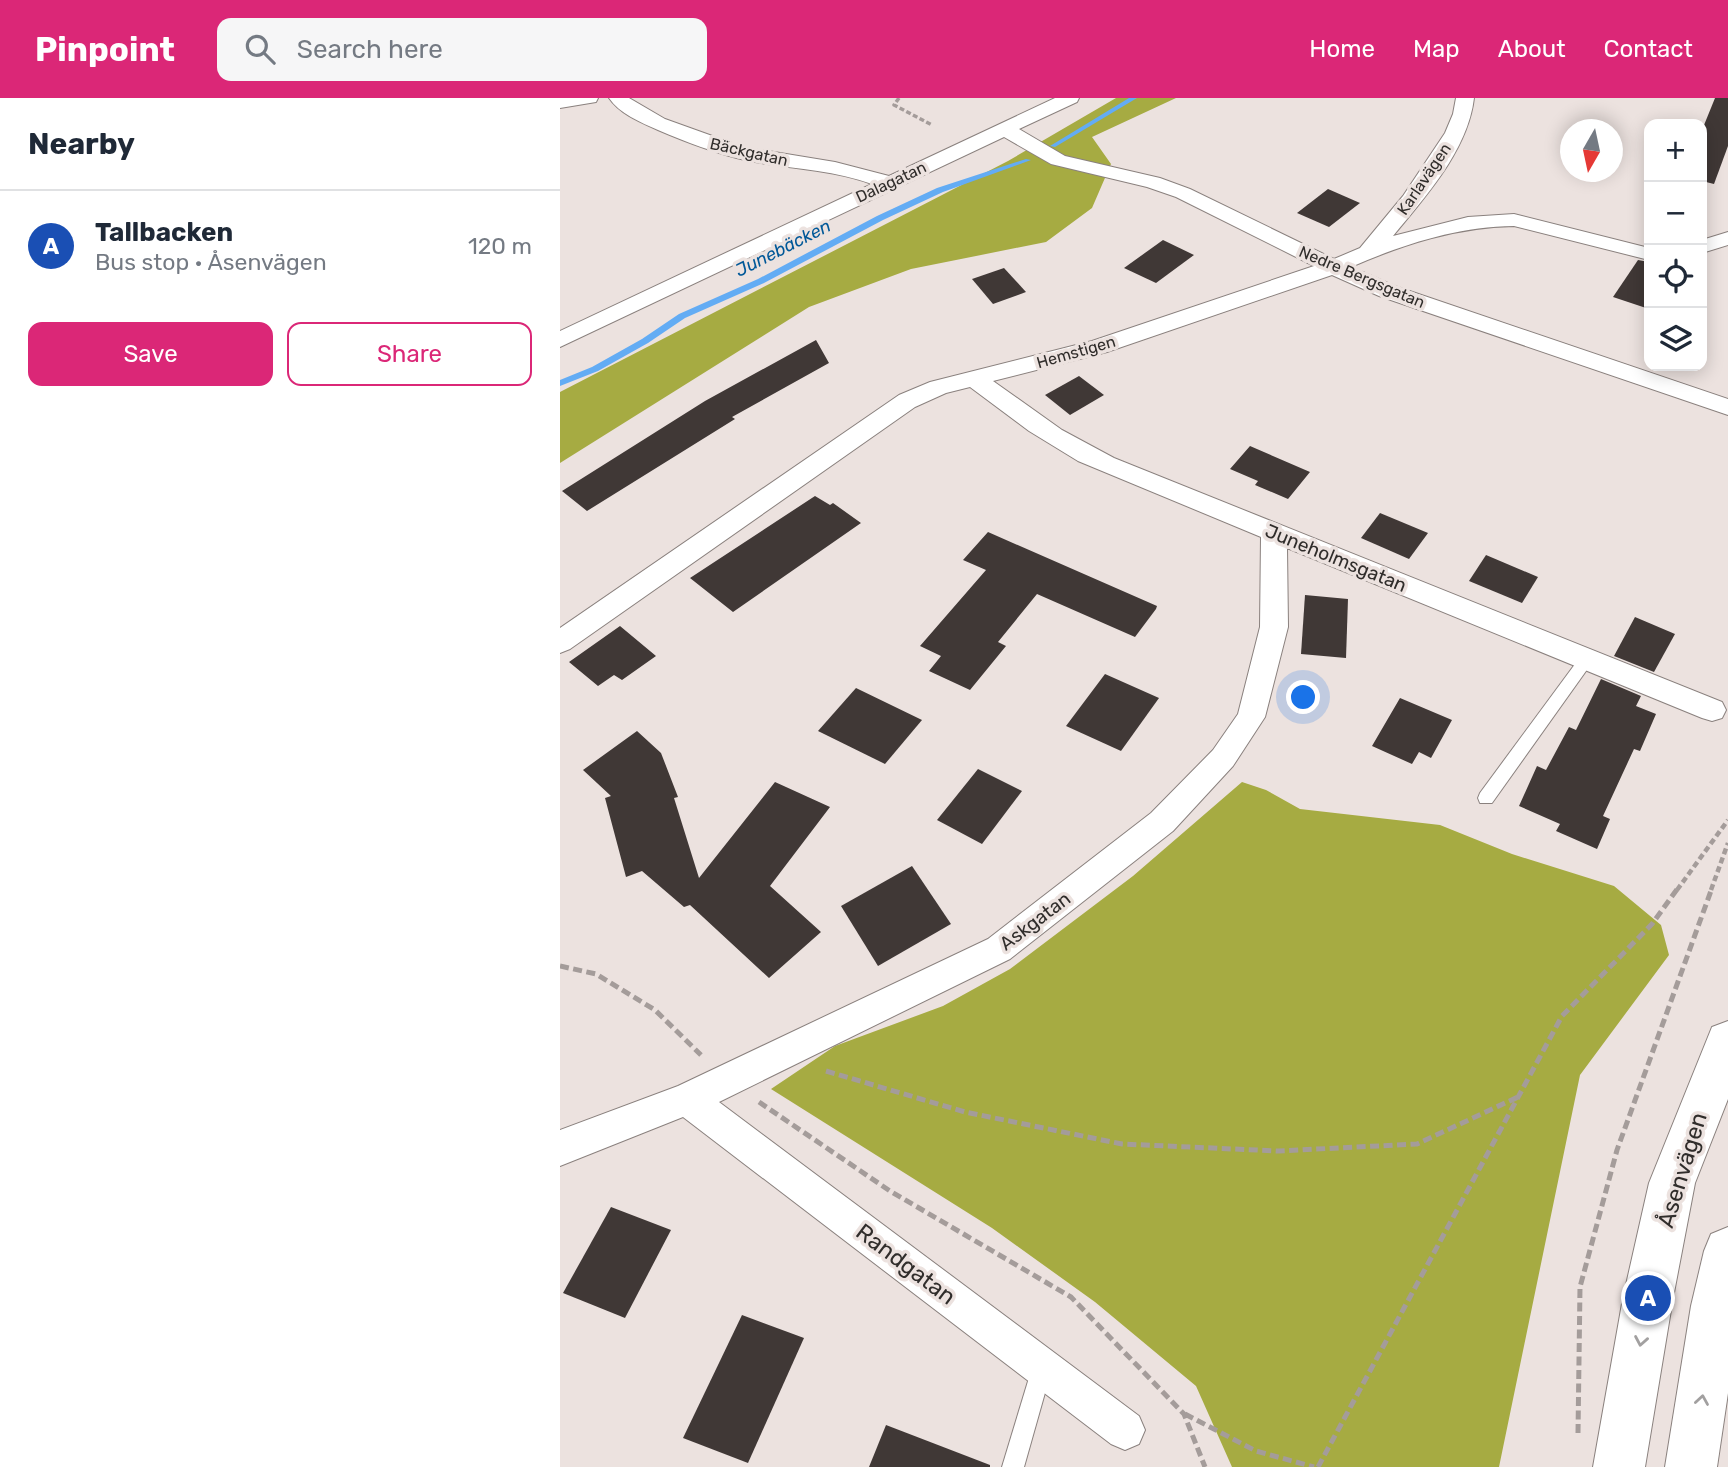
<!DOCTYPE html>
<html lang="en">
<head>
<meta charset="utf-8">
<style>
	body { margin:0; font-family:Rubik,sans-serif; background:#f6f6f7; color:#1f2937 }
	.controls { position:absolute; right:21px; top:21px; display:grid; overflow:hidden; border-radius:14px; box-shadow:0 4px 18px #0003 }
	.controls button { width:63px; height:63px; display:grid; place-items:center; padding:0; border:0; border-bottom:2px solid #e0e1e3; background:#fff; color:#1f2937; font:35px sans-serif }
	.compass { position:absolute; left:1000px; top:21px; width:63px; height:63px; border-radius:50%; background:#fff; box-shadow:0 4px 18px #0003; rotate:189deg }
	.you { position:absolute; left:744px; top:600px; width:24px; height:24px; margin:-18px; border:5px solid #fff; border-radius:50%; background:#1a73e8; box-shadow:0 0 0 10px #1a73e833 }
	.badge { display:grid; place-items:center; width:46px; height:46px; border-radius:50%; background:#db2777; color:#fff; font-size:23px; font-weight:700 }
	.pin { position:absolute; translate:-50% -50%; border:4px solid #fff; box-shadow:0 2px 7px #0006 }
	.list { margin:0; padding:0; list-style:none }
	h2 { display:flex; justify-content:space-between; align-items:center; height:91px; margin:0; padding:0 28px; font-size:30px }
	h2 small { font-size:23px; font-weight:400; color:#747a83 }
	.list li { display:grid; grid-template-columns:46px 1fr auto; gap:21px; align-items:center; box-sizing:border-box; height:112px; padding:0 28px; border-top:2px solid #e0e1e3 }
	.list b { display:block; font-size:26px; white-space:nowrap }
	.list p { margin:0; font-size:23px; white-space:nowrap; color:#747a83 }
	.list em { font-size:23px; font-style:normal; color:#747a83 }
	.actions { display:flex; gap:14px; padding:21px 28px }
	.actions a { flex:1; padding:16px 0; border:2px solid #db2777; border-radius:14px; text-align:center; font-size:24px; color:#db2777 }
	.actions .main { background:#db2777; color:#fff }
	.icon { flex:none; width:38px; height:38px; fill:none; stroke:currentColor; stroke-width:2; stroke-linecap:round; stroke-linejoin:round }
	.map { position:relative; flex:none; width:1168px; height:1369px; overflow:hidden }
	header { display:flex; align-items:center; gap:42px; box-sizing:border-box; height:98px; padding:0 35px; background:#db2777; color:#fff }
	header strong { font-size:33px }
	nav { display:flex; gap:38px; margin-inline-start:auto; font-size:24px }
	.search { width:490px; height:63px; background:#f6f6f7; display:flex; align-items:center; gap:18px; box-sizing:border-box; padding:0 24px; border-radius:14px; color:#747a83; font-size:26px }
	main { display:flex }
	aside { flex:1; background:#fff }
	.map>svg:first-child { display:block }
</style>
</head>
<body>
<header>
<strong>Pinpoint</strong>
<div class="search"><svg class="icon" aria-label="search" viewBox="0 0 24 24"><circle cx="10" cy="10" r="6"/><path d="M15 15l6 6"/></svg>Search here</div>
<nav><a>Home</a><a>Map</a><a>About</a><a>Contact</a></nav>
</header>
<main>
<aside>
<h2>Nearby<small></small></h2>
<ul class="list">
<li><span class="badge" style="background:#1a4fb4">A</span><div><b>Tallbacken</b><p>Bus stop · Åsenvägen</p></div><em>120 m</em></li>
</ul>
<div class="actions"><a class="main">Save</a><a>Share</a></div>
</aside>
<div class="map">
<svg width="1168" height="1369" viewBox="0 0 1168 1369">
	<rect width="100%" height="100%" fill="#ece2df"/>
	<g fill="#a6ab42">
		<polygon points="556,0 616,0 532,39 551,66 532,110 486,144 351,171 249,209 0,365 0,294 448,63"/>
		<polygon points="682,684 706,692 740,711 880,727 952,756 1054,788 1101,827 1109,857 1020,977 939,1369 672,1369 636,1288 535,1204 432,1130 211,991 275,948 383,908 450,871 573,778"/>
	</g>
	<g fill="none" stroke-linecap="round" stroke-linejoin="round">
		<g fill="#63acf4" fill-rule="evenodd">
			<polygon points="569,0 577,0 495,49 490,48"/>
			<polygon points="466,61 471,62 383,94 323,122 204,185 125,220 88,245 38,273 0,288 0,282 32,269 82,241 119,216 198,181 317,118 377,90"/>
		</g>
	</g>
	<g fill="#403836">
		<polygon points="1155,0 1168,0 1168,48 1154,86 1142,83 1142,32"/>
		<polygon points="768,91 800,105 769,129 737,115"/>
		<polygon points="603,142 634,157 596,185 564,170"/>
		<polygon points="1078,162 1089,164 1089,211 1053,199"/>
		<polygon points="444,170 466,194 433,206 412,181"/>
		<polygon points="256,242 269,265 172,319 175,321 27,413 2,393 145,303"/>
		<polygon points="519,278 544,297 510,317 485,297"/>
		<polygon points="690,348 750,374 728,401 695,387 698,383 670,371"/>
		<polygon points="255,398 270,407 273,405 301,425 173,514 130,480"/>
		<polygon points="820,415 868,435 849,461 801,440"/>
		<polygon points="428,434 597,508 596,511 575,539 477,496 438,544 446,548 410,592 369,573 381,558 360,548 426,472 403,462"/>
		<polygon points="926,457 978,479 962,505 909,483"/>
		<polygon points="745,497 788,501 786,560 741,556"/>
		<polygon points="1075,519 1115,536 1094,574 1054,558"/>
		<polygon points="60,528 96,558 62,582 54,577 38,588 9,564"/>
		<polygon points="545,576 599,600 561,653 506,628"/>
		<polygon points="1041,581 1081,598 1076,608 1096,616 1080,653 1074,651 1043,718 1050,721 1037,751 996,733 1000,726 959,708 977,668 986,672 1009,629 1016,632"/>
		<polygon points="296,590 362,622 325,666 258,633"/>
		<polygon points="840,600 892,622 871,660 859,654 852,666 812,648"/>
		<polygon points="77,633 101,655 118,699 114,700 139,780 215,684 270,709 210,788 261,834 209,880 130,807 124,809 82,773 66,779 45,700 51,698 23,672"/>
		<polygon points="418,671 462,693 422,746 377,722"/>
		<polygon points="352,768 391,826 318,868 281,808"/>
		<polygon points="51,1109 111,1132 65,1220 3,1195"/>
		<polygon points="182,1217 244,1240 188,1365 123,1340"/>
		<polygon points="326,1327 430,1367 430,1369 309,1369"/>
	</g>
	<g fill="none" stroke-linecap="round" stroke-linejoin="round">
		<g stroke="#8a817e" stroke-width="2">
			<g id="service">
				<polygon points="1026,556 1033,562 1031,566 932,705 920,705 918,700 920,695 1021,558"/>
				<polygon points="482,1260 489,1263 492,1270 464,1369 442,1369 472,1270 475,1263"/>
			</g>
		</g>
		<g stroke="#8a817e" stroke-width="2">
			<g id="minor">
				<polygon points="0,0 38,0 36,4 0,10"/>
				<path d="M49,0H69L105,21L183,49L275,64L329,78L495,0H519L517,4L459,31L505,58L600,80L630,91L774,161L800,150L843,98L885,35L893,16L896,0H914C908,52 865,99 833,138L908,119L954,116L1089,150V162L954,128C896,129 844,146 791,169L835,188L1168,301V317L819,198L772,177L547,254L433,283L502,332L554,360L1162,604L1166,612L1162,620L1152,623L1142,620L727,450L728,529L705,619L673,668L613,733L450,861L159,1004L579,1318L585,1332L579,1346L565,1352L551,1346L123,1019L0,1068V1032L118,988L428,841L591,715L653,652L678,616L700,529L701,439L518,363L469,333L410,289L386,295L355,309L10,551L0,555V530L339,297L370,284L532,243L754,168L616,99L587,89L491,66L444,39L0,249V233L312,86C271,71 227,71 185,62C155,55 126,44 98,32C80,24 60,16 49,0Z"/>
				<polygon points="1168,134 1168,147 1142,155 1142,142"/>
			</g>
		</g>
		<g stroke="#8a817e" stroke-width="2">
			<g id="tertiary">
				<polygon points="1168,923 1168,1001 1135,1085 1113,1200 1085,1369 1033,1369 1063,1200 1089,1085 1152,929"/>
				<polygon points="1168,1129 1168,1295 1157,1369 1105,1369 1131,1208 1144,1153 1151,1136"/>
			</g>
		</g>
		<polyline stroke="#a49c9a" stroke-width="3.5" stroke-dasharray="5 2.5" stroke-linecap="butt" points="339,0 334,7 372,27"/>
		<g stroke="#a49c9a" stroke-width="4.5" stroke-dasharray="6 3.5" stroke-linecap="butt">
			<polyline points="1117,792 1168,722"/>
			<polyline points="1151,792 1168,745"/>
		</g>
		<g stroke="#a49c9a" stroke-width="5" stroke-dasharray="9 4.5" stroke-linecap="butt">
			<polyline points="0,868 36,876 95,912 141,957"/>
			<polyline points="266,973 405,1014 562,1046 718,1053 857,1046 958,999"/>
			<polyline points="199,1004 330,1093 511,1199 624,1316 645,1369"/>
			<polyline points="625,1316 696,1353 754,1369"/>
			<polyline points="1018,1335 1020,1189 1057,1052 1152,790"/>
			<polyline points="758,1369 1002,918 1092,826 1118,790"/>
		</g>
		<use href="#service" fill="#fff" fill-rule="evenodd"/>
		<use href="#minor" fill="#fff" fill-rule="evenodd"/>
		<use href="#tertiary" fill="#fff" fill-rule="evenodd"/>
	</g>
	<defs><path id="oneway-chevron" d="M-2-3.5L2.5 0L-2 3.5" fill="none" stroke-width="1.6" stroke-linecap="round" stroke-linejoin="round" transform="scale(1.75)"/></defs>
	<g stroke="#a2a0a0">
		<use href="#oneway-chevron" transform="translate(1081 1243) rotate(100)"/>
		<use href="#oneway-chevron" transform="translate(1142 1302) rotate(-81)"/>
	</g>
	<g text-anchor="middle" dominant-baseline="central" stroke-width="7" stroke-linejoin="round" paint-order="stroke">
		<g font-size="16" fill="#302d2b" stroke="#ece2df">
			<text transform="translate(189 54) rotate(13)">Bäckgatan</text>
			<text transform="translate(864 81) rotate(-56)">Karlavägen</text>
			<text transform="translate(331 84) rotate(-25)">Dalagatan</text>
			<text transform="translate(802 179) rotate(23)">Nedre Bergsgatan</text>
			<text transform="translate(516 254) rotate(-16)">Hemstigen</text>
		</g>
		<g font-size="18" font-style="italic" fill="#005898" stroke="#ece2df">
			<text transform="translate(223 150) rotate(-27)">Junebäcken</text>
		</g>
		<g font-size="19" fill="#302d2b" stroke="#ece2df">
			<text transform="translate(776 460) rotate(22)">Juneholmsgatan</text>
			<text transform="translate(475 823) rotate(-37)">Askgatan</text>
		</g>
		<g font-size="23" fill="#302d2b" stroke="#ece2df">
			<text transform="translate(1122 1072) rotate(-73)">Åsenvägen</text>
			<text transform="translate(346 1166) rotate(37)">Randgatan</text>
		</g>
	</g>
</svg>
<div class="controls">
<button>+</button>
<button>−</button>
<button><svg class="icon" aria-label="locate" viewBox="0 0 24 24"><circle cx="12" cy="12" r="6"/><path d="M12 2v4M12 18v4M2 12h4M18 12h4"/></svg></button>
<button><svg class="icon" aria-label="layers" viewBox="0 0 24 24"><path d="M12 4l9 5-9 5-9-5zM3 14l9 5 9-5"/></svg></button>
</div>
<svg class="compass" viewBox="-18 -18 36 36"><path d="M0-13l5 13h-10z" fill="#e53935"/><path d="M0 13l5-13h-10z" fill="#747a83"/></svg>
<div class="you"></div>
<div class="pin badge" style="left:1088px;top:1200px;background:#1a4fb4">A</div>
</div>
</main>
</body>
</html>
